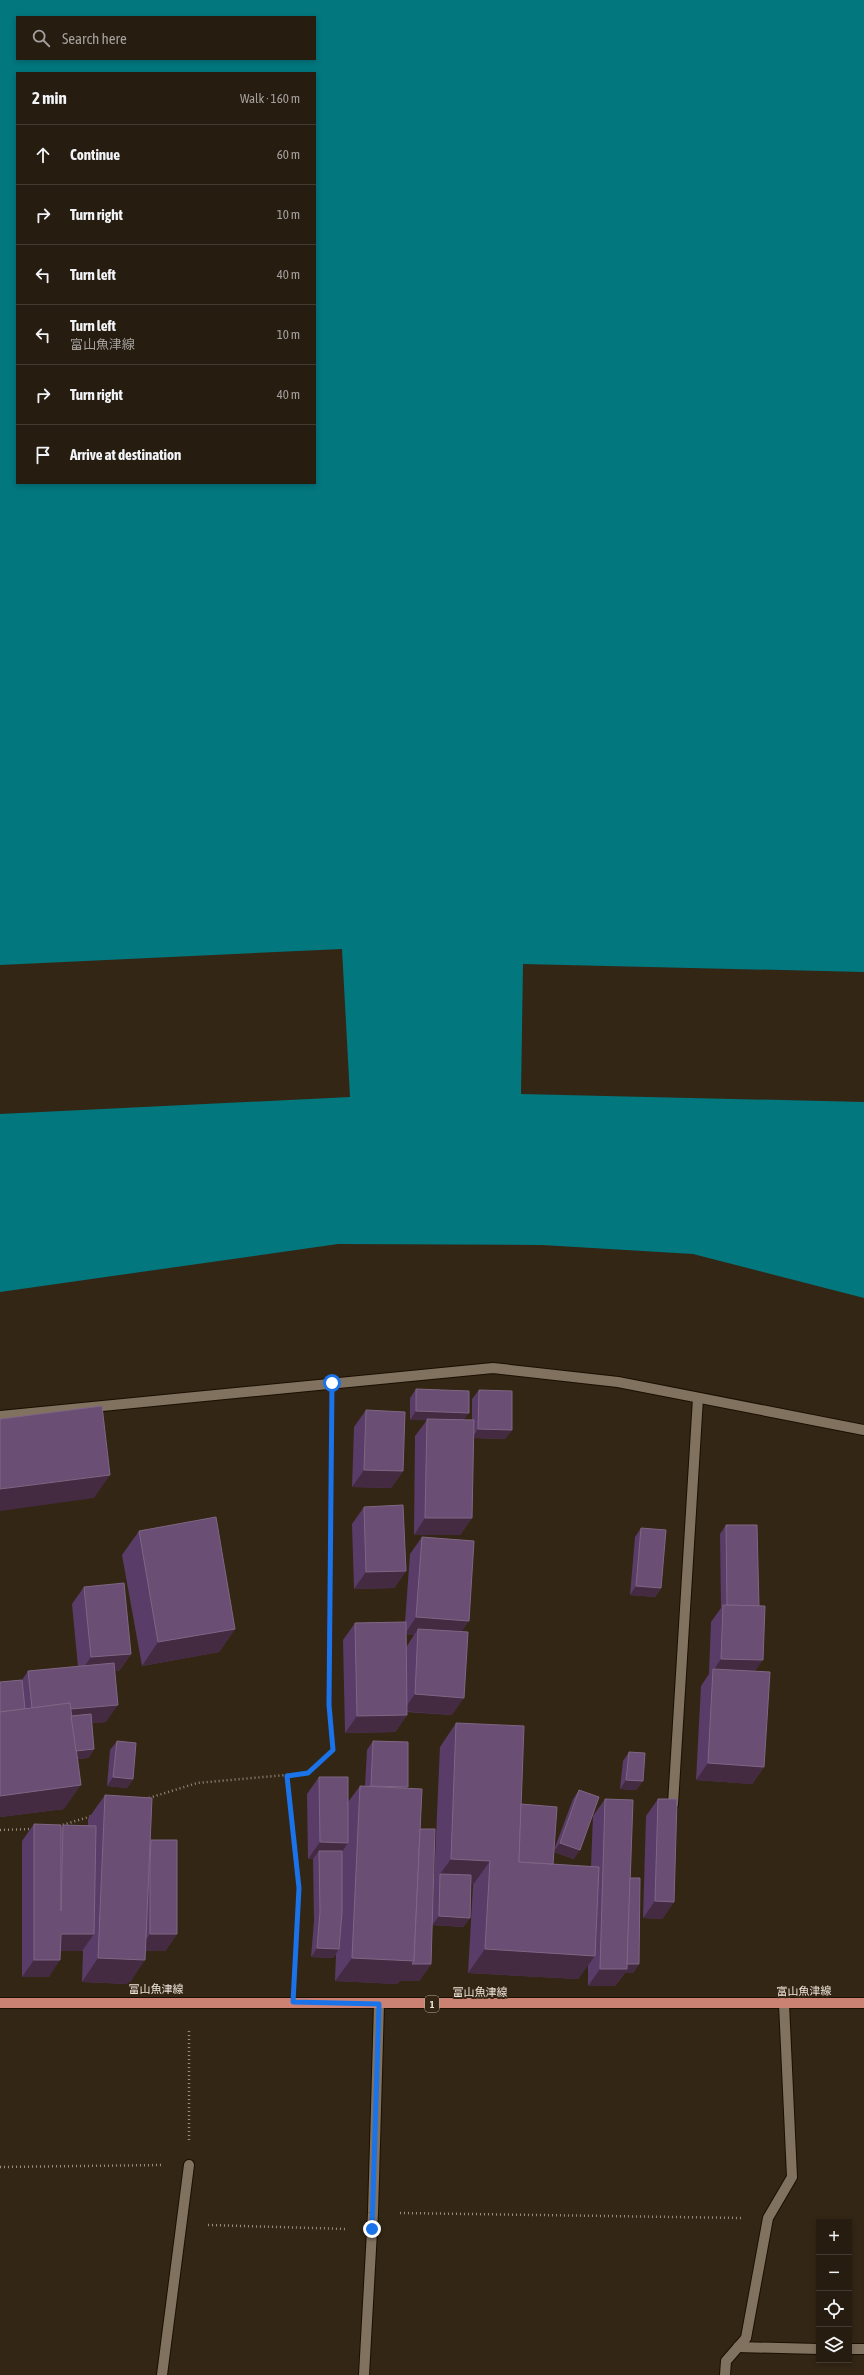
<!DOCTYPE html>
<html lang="en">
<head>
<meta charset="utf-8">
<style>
	body { margin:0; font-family:"Asap Condensed","Noto Sans JP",sans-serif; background:#2e2519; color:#f1f3f6 }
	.controls { position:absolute; right:12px; bottom:12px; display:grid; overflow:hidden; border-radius:0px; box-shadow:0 2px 6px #0003 }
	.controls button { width:36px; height:36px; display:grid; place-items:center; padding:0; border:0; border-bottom:1px solid #423a30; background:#261c10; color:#f1f3f6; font:20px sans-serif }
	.stop { position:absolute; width:12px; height:12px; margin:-9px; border:3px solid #1a73e8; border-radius:50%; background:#fff }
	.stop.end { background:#1a73e8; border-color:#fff; box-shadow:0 1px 4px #0008 }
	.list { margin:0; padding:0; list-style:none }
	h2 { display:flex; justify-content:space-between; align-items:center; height:52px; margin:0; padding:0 16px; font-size:17px }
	h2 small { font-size:13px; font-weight:400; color:#a4a19f }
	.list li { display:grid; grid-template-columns:26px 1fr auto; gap:12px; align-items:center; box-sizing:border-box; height:60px; padding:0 16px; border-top:1px solid #423a30 }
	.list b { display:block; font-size:15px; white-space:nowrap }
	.list p { margin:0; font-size:13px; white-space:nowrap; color:#a4a19f }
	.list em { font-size:13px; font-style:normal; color:#a4a19f }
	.icon { flex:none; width:22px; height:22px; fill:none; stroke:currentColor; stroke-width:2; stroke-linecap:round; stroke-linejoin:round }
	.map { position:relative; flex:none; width:864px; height:2375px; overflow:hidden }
	.search { position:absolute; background:#261c10; box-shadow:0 2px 6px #0003; left:16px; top:16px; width:300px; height:44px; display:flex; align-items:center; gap:10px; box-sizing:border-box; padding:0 14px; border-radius:0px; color:#a4a19f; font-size:15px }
	.panel { position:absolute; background:#261c10; box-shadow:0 2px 6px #0003; left:16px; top:72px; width:300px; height:412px; border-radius:0px }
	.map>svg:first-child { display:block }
</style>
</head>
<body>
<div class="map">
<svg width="864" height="2375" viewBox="0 0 864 2375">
	<rect width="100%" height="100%" fill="#332615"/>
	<path fill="#02777e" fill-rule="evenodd" d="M0,0H864V1298L693,1254L542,1245L338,1244L0,1292ZM17,17H315V59H17ZM17,73H315V483H17Z"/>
	<g fill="#332615">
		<polygon points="342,949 350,1097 0,1114 0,965"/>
		<polygon points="523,964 864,972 864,1102 521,1094"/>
	</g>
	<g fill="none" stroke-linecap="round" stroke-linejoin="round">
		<g stroke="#1a0f01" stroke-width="12">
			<g id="street">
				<polyline points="0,1416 493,1368 618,1382 864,1430"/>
				<polyline points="673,1804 698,1398"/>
				<polyline points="738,2347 819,2349"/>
				<polyline points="849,2349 864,2349"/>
				<polyline points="162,2375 189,2165"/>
				<polyline points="364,2375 373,2213 379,2004"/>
				<polyline points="725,2375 726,2361 746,2338 768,2218 792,2177 784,2004"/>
			</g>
		</g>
		<g stroke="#1a0f01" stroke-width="12">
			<polyline id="primary" points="0,2003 864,2003"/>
		</g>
		<g stroke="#978c7e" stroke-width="2.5" stroke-dasharray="1 3" stroke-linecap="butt">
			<polyline points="287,1776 299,1888 294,1978"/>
			<polyline points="149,1798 197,1783 308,1773 333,1750 329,1705 332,1409"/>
			<polyline points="59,1826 92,1816"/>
			<polyline points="0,1830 32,1829"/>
			<polyline points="189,2140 189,2029"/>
			<polyline points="0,2167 163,2165"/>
			<polyline points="400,2213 743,2218"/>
			<polyline points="208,2225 347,2229"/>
		</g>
		<use href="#street" stroke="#81725f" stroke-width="10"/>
		<use href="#primary" stroke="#cb8273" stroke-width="10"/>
	</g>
	<g fill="#5a3c68" fill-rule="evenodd">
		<polygon points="416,1389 464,1420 472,1420 472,1399 479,1390 512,1430 505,1439 473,1438 472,1518 460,1535 414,1535 415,1436 427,1420 410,1420 410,1398"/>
		<polygon points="366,1410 403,1471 391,1488 352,1487 354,1427"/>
		<polygon points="364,1507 406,1571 394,1588 354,1589 352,1524"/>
		<polygon points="726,1525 755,1671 764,1767 752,1784 696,1780 701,1686 709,1674 711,1622 721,1608 720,1534"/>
		<polygon points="641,1528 661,1588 655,1597 630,1595 635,1537"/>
		<polygon points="139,1531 235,1629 219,1652 142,1666 122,1555"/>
		<path d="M422,1537L462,1632L452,1715L407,1712V1715L395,1732L345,1733L343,1640L355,1623L405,1622L410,1554ZM406,1634L414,1635L407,1646L406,1653Z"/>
		<polygon points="84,1587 131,1654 119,1671 115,1671 106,1722 92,1723 94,1749 88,1758 77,1759 64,1809 0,1817 0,1682 22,1680 28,1671 78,1667 72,1604"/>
		<polygon points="456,1723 521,1804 554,1850 573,1799 579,1790 574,1859 554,1852 553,1864 591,1867 593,1816 605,1799 630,1878 639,1964 633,1973 625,1973 615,1986 588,1986 588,1965 578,1979 468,1973 473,1885 471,1884 470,1918 463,1927 432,1925 440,1747"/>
		<polygon points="117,1741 133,1779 127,1788 107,1786 110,1750"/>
		<polygon points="373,1741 407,1788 420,1829 431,1964 419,1981 400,1981 397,1984 335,1981 336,1954 333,1958 311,1957 314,1921 313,1859 308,1859 307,1794 319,1777 348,1802 360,1786 365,1786 367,1750"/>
		<polygon points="629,1752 643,1781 636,1790 620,1789 623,1761"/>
		<polygon points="105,1795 151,1840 177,1934 165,1951 146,1951 129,1984 82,1982 83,1951 60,1951 49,1977 22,1977 22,1841 34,1824 61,1828 63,1825 88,1825 88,1819"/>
		<polygon points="658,1799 674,1902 662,1919 643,1918 646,1816"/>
	</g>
	<g fill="#442b41">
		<polygon points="416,1411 469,1413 463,1421 410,1420"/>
		<polygon points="478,1429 512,1430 505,1439 472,1438"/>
		<polygon points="364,1470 403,1471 391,1488 352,1487"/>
		<polygon points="110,1475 94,1498 0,1511 0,1489"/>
		<polygon points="425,1518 472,1518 460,1535 414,1535"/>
		<polygon points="406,1571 394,1588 354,1589 366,1572"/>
		<polygon points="636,1586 661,1588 655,1597 630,1595"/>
		<polygon points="416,1617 469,1621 457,1638 418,1629 414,1635 405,1634"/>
		<polygon points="235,1629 219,1652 142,1666 158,1642"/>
		<polygon points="131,1654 119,1671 79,1674 91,1657"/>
		<polygon points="721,1659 763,1660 751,1677 713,1671"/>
		<polygon points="415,1694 464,1698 452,1715 403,1711"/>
		<polygon points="118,1705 106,1722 66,1726 32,1713"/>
		<polygon points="407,1715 395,1732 345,1733 357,1716"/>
		<polygon points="94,1749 88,1758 63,1760 69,1751"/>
		<polygon points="708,1763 764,1767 752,1784 696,1780"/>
		<polygon points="113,1777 133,1779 127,1788 107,1786"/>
		<polygon points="626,1780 643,1781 636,1790 620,1789"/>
		<polygon points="81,1785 64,1809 0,1817 0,1796"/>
		<polygon points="320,1842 348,1843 336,1860 319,1851 313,1859 308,1859"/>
		<polygon points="560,1843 580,1850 574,1859 553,1852"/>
		<polygon points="451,1859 490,1861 473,1885 440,1883 440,1874"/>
		<polygon points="655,1901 674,1902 662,1919 643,1918"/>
		<polygon points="439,1916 470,1918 463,1927 432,1925"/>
		<polygon points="61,1934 94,1934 82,1951 49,1951"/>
		<polygon points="150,1934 177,1934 165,1951 138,1951"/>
		<polygon points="317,1948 339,1949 333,1958 311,1957"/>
		<polygon points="485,1949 595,1956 578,1979 468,1973"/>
		<polygon points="98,1958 145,1960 129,1984 82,1982"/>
		<polygon points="352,1958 414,1961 431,1964 419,1981 400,1981 397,1984 335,1981"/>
		<polygon points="34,1960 60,1960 49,1977 22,1977"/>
		<polygon points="625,1964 639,1964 633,1973 625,1973 615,1986 588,1986 600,1969"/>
	</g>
	<g fill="#6a4e74" stroke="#7f6684">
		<polygon points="416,1389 469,1391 469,1413 416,1411"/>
		<polygon points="479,1390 512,1391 512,1430 478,1429"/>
		<polygon points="102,1406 110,1475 0,1489 0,1419"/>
		<polygon points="366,1410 405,1412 403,1471 364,1470"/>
		<polygon points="427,1419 474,1420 472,1518 425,1518"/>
		<polygon points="403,1505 406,1571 366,1572 364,1507"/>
		<polygon points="216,1517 235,1629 158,1642 139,1531"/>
		<polygon points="726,1525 757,1525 759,1606 727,1605"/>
		<polygon points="641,1528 666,1530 661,1588 636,1586"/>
		<polygon points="422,1537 474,1541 469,1621 416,1617"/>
		<polygon points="124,1583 131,1654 91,1657 84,1587"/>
		<polygon points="723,1605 765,1606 763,1660 721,1659"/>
		<polygon points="406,1622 407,1715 357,1716 355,1623"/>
		<polygon points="418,1629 468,1632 464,1698 415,1694"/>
		<polygon points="114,1663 118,1705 70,1709 70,1703 32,1708 28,1671"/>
		<polygon points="713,1669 770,1672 764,1767 708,1763"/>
		<polygon points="22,1680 25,1709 0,1712 0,1682"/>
		<polygon points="70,1703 81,1785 0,1796 0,1712"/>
		<polygon points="91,1714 94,1749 76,1751 71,1716"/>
		<polygon points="456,1723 524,1726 519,1862 599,1867 595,1956 485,1949 490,1861 451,1859"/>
		<polygon points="117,1741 136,1743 133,1779 113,1777"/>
		<polygon points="373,1741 408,1742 408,1787 371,1786"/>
		<polygon points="629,1752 645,1753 643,1781 626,1780"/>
		<polygon points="319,1777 348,1777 348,1843 320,1842"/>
		<polygon points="360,1786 422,1789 414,1961 352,1958"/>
		<polygon points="579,1790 599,1797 580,1850 560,1843"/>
		<polygon points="105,1795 152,1798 145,1960 98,1958"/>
		<polygon points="605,1799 633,1800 627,1969 600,1969"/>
		<polygon points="658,1799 677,1799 674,1902 655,1901"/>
		<polygon points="521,1804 557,1807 553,1864 519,1862"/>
		<polygon points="34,1824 61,1825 61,1911 63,1825 96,1826 94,1934 61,1934 60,1960 34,1960"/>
		<polygon points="420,1829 435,1829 431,1964 412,1964 414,1961"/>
		<polygon points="151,1840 177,1840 177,1934 150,1934 150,1863"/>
		<polygon points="319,1851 342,1851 342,1912 339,1949 317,1948 320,1912"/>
		<polygon points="440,1874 471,1875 470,1918 439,1916"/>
		<polygon points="630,1878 640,1878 639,1964 627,1964"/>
	</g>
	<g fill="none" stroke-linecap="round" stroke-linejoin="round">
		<polyline stroke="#1a73e8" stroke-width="5" points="332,1383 329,1705 333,1750 308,1773 287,1776 299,1888 293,2002 379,2004 372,2229"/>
	</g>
	<g text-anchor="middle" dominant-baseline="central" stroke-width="4" stroke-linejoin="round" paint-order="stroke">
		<rect fill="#332615" stroke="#b7aca0" stroke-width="1" x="425" y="1996" width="14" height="16" rx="3"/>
		<g font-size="10" font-weight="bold" fill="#efe6db">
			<text x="432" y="2004">1</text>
		</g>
		<g font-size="11" fill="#efe6db" stroke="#332615">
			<text x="156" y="1989">富山魚津線</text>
			<text transform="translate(804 1991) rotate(-1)">富山魚津線</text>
			<text x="480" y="1992">富山魚津線</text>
		</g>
	</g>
</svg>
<div class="controls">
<button>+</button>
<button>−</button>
<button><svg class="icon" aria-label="locate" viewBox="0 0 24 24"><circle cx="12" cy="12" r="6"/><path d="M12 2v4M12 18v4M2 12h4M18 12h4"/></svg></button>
<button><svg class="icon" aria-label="layers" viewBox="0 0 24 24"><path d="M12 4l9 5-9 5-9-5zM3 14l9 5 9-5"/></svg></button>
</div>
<div class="stop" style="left:332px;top:1383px"></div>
<div class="stop end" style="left:372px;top:2229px"></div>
<div class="search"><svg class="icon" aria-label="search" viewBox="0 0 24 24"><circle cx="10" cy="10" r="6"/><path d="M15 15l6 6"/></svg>Search here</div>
<section class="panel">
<h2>2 min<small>Walk · 160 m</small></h2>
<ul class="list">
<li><svg class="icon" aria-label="ahead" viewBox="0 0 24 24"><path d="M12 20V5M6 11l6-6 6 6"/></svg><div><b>Continue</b></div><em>60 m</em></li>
<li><svg class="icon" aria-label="right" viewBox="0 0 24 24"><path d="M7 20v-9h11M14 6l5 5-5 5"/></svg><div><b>Turn right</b></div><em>10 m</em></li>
<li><svg class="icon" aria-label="left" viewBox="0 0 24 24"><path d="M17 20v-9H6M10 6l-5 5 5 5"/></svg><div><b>Turn left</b></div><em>40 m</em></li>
<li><svg class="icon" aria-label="left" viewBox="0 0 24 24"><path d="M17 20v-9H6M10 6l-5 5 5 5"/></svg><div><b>Turn left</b><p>富山魚津線</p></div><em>10 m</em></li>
<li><svg class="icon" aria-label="right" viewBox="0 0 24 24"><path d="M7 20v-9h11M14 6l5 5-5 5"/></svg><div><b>Turn right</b></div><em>40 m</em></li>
<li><svg class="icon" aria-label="arrive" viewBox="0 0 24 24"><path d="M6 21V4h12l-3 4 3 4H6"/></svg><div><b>Arrive at destination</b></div></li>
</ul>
</section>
</div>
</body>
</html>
